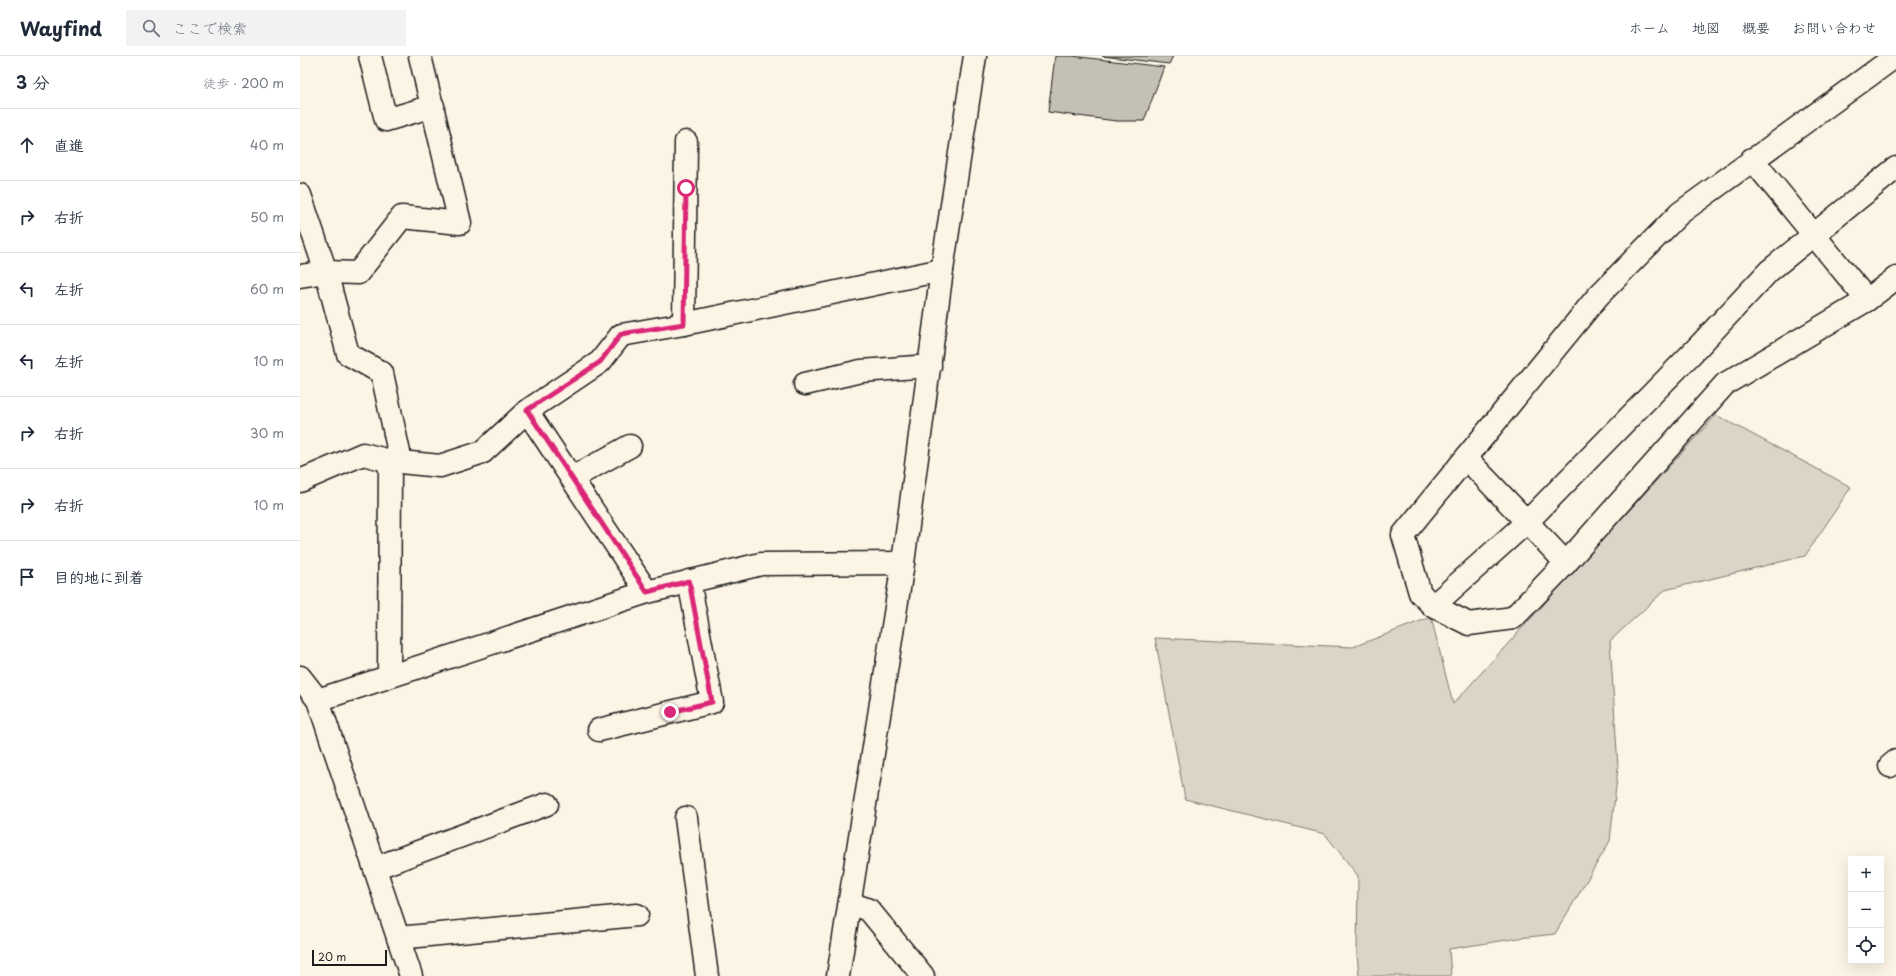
<!DOCTYPE html>
<html lang="ja">
<head>
<meta charset="utf-8">
<style>
	body { margin:0; font-family:"Playpen Sans","Klee One",sans-serif; background:#f2f2f3; color:#1f2937 }
	.controls { position:absolute; right:12px; bottom:12px; display:grid; overflow:hidden; border-radius:0px; box-shadow:0 4px 16px #0002 }
	.controls button { width:36px; height:36px; display:grid; place-items:center; padding:0; border:0; border-bottom:1px solid #e0e1e3; background:#fff; color:#1f2937; font:20px sans-serif }
	.scale { position:absolute; left:12px; bottom:10px; width:75px; box-sizing:border-box; padding-left:4px; border:2px solid #1c1c1c; border-top:0; font-size:11px; line-height:14px; white-space:nowrap; color:#1c1c1c; -webkit-text-stroke:3px #fcf5e5; paint-order:stroke }
	.stop { position:absolute; width:12px; height:12px; margin:-9px; border:3px solid #db2777; border-radius:50%; background:#fff }
	.stop.end { background:#db2777; border-color:#fff; box-shadow:0 1px 4px #0008 }
	.list { margin:0; padding:0; list-style:none }
	h2 { display:flex; justify-content:space-between; align-items:center; height:52px; margin:0; padding:0 16px; font-size:17px }
	h2 small { font-size:13px; font-weight:400; color:#747a83 }
	.list li { display:grid; grid-template-columns:26px 1fr auto; gap:12px; align-items:center; box-sizing:border-box; height:72px; padding:0 16px; border-top:1px solid #e0e1e3 }
	.list b { display:block; font-size:15px; white-space:nowrap }
	.list em { font-size:13px; font-style:normal; color:#747a83 }
	.icon { flex:none; width:22px; height:22px; fill:none; stroke:currentColor; stroke-width:2; stroke-linecap:round; stroke-linejoin:round }
	.map { position:relative; flex:none; width:1596px; height:920px; overflow:hidden }
	header { display:flex; align-items:center; gap:24px; box-sizing:border-box; height:56px; padding:0 20px; background:#fff; border-bottom:1px solid #e0e1e3 }
	header strong { font-size:19px }
	nav { display:flex; gap:22px; margin-inline-start:auto; font-size:14px }
	.search { width:280px; height:36px; background:#f2f2f3; display:flex; align-items:center; gap:10px; box-sizing:border-box; padding:0 14px; border-radius:0px; color:#747a83; font-size:15px }
	main { display:flex }
	aside { flex:1; background:#fff }
	.map>svg:first-child { display:block }
</style>
</head>
<body>
<header>
<strong>Wayfind</strong>
<div class="search"><svg class="icon" aria-label="search" viewBox="0 0 24 24"><circle cx="10" cy="10" r="6"/><path d="M15 15l6 6"/></svg>ここで検索</div>
<nav><a>ホーム</a><a>地図</a><a>概要</a><a>お問い合わせ</a></nav>
</header>
<main>
<aside>
<h2>3 分<small>徒歩 · 200 m</small></h2>
<ul class="list">
<li><svg class="icon" aria-label="ahead" viewBox="0 0 24 24"><path d="M12 20V5M6 11l6-6 6 6"/></svg><div><b>直進</b></div><em>40 m</em></li>
<li><svg class="icon" aria-label="right" viewBox="0 0 24 24"><path d="M7 20v-9h11M14 6l5 5-5 5"/></svg><div><b>右折</b></div><em>50 m</em></li>
<li><svg class="icon" aria-label="left" viewBox="0 0 24 24"><path d="M17 20v-9H6M10 6l-5 5 5 5"/></svg><div><b>左折</b></div><em>60 m</em></li>
<li><svg class="icon" aria-label="left" viewBox="0 0 24 24"><path d="M17 20v-9H6M10 6l-5 5 5 5"/></svg><div><b>左折</b></div><em>10 m</em></li>
<li><svg class="icon" aria-label="right" viewBox="0 0 24 24"><path d="M7 20v-9h11M14 6l5 5-5 5"/></svg><div><b>右折</b></div><em>30 m</em></li>
<li><svg class="icon" aria-label="right" viewBox="0 0 24 24"><path d="M7 20v-9h11M14 6l5 5-5 5"/></svg><div><b>右折</b></div><em>10 m</em></li>
<li><svg class="icon" aria-label="arrive" viewBox="0 0 24 24"><path d="M6 21V4h12l-3 4 3 4H6"/></svg><div><b>目的地に到着</b></div></li>
</ul>
</aside>
<div class="map">
<svg width="1596" height="920" viewBox="0 0 1596 920">
	<rect width="100%" height="100%" fill="#fcf5e5"/>
	<filter id="ink" filterUnits="userSpaceOnUse"><feTurbulence type="fractalNoise" baseFrequency=".025" numOctaves="2"/><feDisplacementMap in="SourceGraphic" scale="8" xChannelSelector="R" yChannelSelector="G"/><feConvolveMatrix kernelMatrix="1 2 1 2 8 2 1 2 1" color-interpolation-filters="sRGB"/></filter>
	<g filter="url(#ink)">
		<polygon fill="#dbd5c8" stroke="#7c7872" points="1416,359 1551,431 1505,500 1365,534 1310,585 1318,712 1310,785 1255,878 1219,882 1149,893 1151,920 1059,920 1057,898 1058,820 1025,778 885,743 855,582 1053,591 1131,561 1153,648"/>
		<g fill="#c4c0b3" stroke="#1c1c1c">
			<polygon points="755,0 772,0 864,11 844,65 816,65 748,56"/>
			<polygon points="802,0 873,0 869,8"/>
		</g>
		<g fill="none" stroke-linecap="round" stroke-linejoin="round">
			<g stroke="#1c1c1c" stroke-width="25">
				<g id="minor">
					<polyline points="70,0 86,64 133,50"/>
					<polyline points="1596,0 1380,157 1298,240 1103,479 1120,537 1133,550 1169,568 1213,562 1266,507 1425,328 1567,244 1596,222"/>
					<polyline points="1452,103 1567,244"/>
					<polyline points="0,139 26,216 48,298 82,317 101,406"/>
					<polyline points="0,220 26,216 58,217 102,161 160,167 120,0"/>
					<polyline points="384,268 386,86"/>
					<polyline points="505,328 561,315 630,310"/>
					<polyline points="227,355 347,536"/>
					<polyline points="1167,403 1266,507"/>
					<polyline points="272,422 330,390"/>
					<polyline points="0,425 63,398 90,405 140,410 183,396 227,355 300,306 321,279 384,268 642,214"/>
					<polyline points="1133,550 1228,465 1398,291 1469,215 1596,112"/>
					<polyline points="89,620 90,405"/>
					<polyline points="0,621 18,644 111,920"/>
					<polyline points="18,644 347,536 461,508 603,507"/>
					<polyline points="299,674 412,646 389,525"/>
					<polyline points="1590,710 1596,705"/>
					<polyline points="386,762 407,920"/>
					<polyline points="75,812 247,748"/>
					<polyline points="550,847 569,854 623,920"/>
					<polyline points="98,882 337,859"/>
					<polyline points="538,920 603,507 642,214 675,0"/>
				</g>
			</g>
			<use href="#minor" stroke="#fcf5e5" stroke-width="22"/>
		</g>
	</g>
	<g fill="none" stroke-linecap="round" stroke-linejoin="round" filter="url(#ink)">
		<polyline stroke="#db2777" stroke-width="5" points="370,656 412,646 389,525 347,536 227,354 300,306 321,278 384,268 386,132"/>
	</g>
</svg>
<div class="controls">
<button>+</button>
<button>−</button>
<button><svg class="icon" aria-label="locate" viewBox="0 0 24 24"><circle cx="12" cy="12" r="6"/><path d="M12 2v4M12 18v4M2 12h4M18 12h4"/></svg></button>
</div>
<div class="scale">20 m</div>
<div class="stop" style="left:386px;top:132px"></div>
<div class="stop end" style="left:370px;top:656px"></div>
</div>
</main>
</body>
</html>
